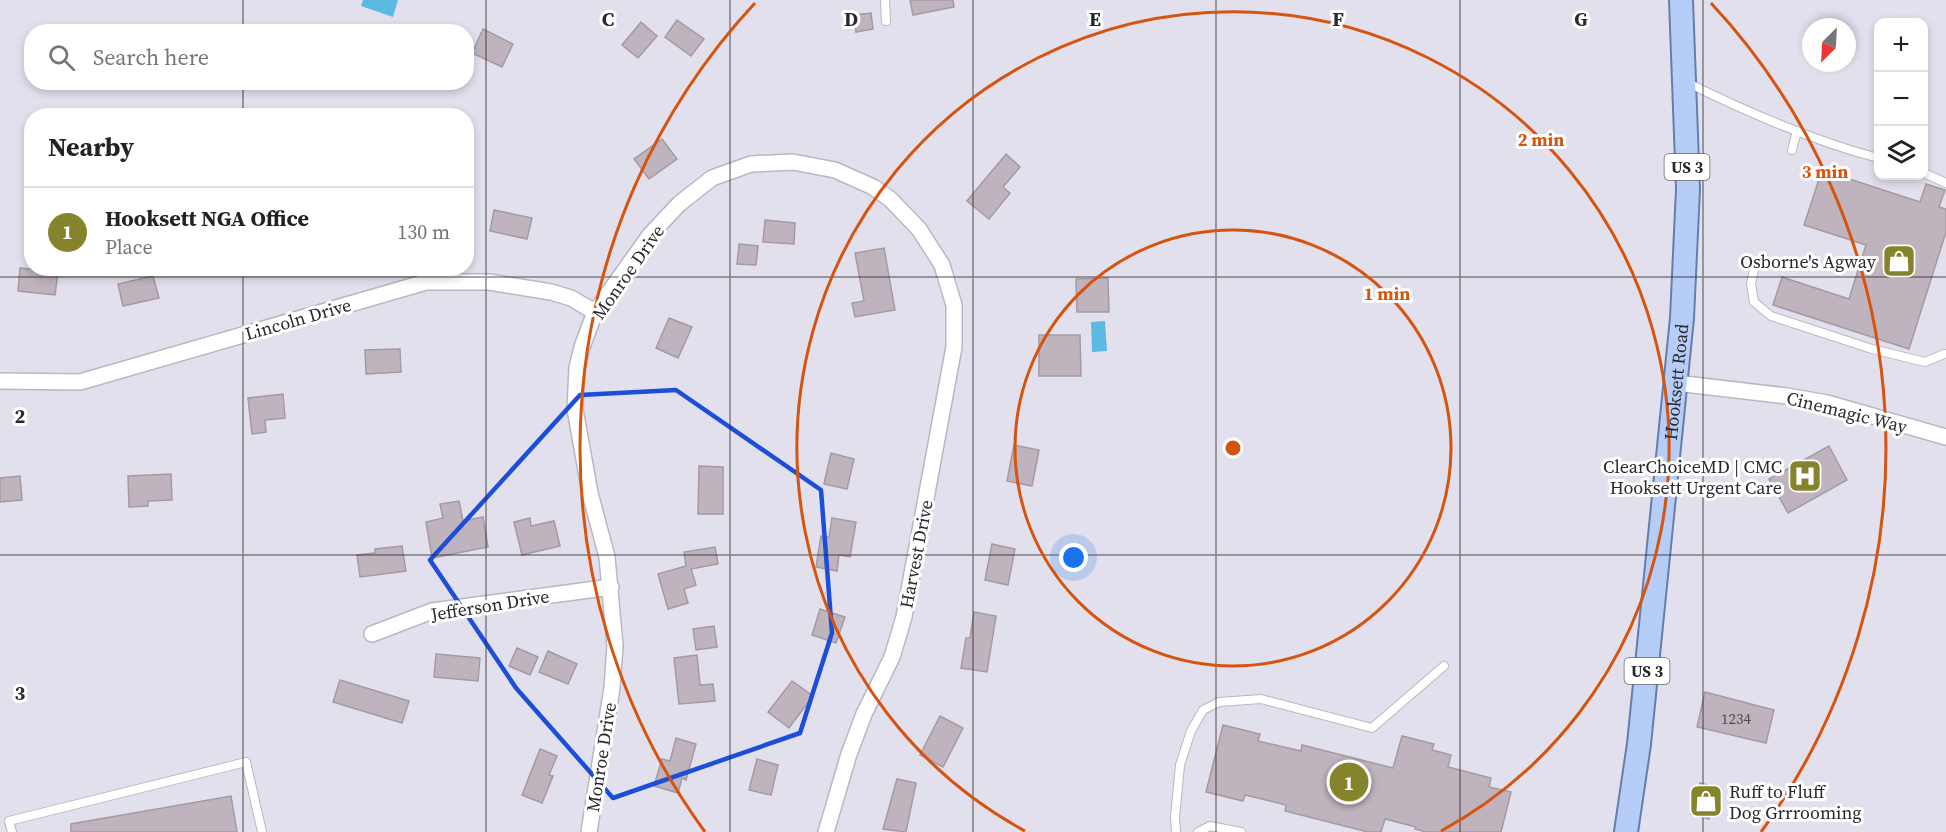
<!DOCTYPE html>
<html lang="en">
<head>
<meta charset="utf-8">
<style>
	body { margin:0; font-family:"Source Serif 4",serif; background:#f6f6f6; color:#222 }
	.controls { position:absolute; right:18px; top:18px; display:grid; overflow:hidden; border-radius:12px; box-shadow:0 3px 9px #0003 }
	.controls button { width:54px; height:54px; display:grid; place-items:center; padding:0; border:0; border-bottom:2px solid #e0e0e0; background:#fff; color:#222; font:30px sans-serif }
	.compass { position:absolute; left:1802px; top:18px; width:54px; height:54px; border-radius:50%; background:#fff; box-shadow:0 3px 9px #0003; rotate:204deg }
	.you { position:absolute; left:1074px; top:558px; width:21px; height:21px; margin:-15px; border:4px solid #fff; border-radius:50%; background:#1a73e8; box-shadow:0 0 0 9px #1a73e833 }
	.badge { display:grid; place-items:center; width:39px; height:39px; border-radius:50%; background:#85832b; color:#fff; font-size:20px; font-weight:700 }
	.pin { position:absolute; translate:-50% -50%; border:3px solid #fff; box-shadow:0 2px 6px #0006 }
	.list { margin:0; padding:0; list-style:none }
	h2 { display:flex; justify-content:space-between; align-items:center; height:78px; margin:0; padding:0 24px; font-size:26px }
	h2 small { font-size:20px; font-weight:400; color:#767676 }
	.list li { display:grid; grid-template-columns:39px 1fr auto; gap:18px; align-items:center; box-sizing:border-box; height:90px; padding:0 24px; border-top:2px solid #e0e0e0 }
	.list b { display:block; font-size:22px; white-space:nowrap }
	.list p { margin:0; font-size:20px; white-space:nowrap; color:#767676 }
	.list em { font-size:20px; font-style:normal; color:#767676 }
	.icon { flex:none; width:33px; height:33px; fill:none; stroke:currentColor; stroke-width:2; stroke-linecap:round; stroke-linejoin:round }
	.map { position:relative; flex:none; width:1946px; height:832px; overflow:hidden }
	.search { position:absolute; background:#fff; box-shadow:0 3px 9px #0003; left:24px; top:24px; width:450px; height:66px; display:flex; align-items:center; gap:15px; box-sizing:border-box; padding:0 21px; border-radius:24px; color:#767676; font-size:22px }
	.panel { position:absolute; background:#fff; box-shadow:0 3px 9px #0003; left:24px; top:108px; width:450px; height:168px; border-radius:24px }
	.map>svg:first-child { display:block }
</style>
</head>
<body>
<div class="map">
<svg width="1946" height="832" viewBox="0 0 1946 832">
	<rect width="100%" height="100%" fill="#e3e0ed"/>
	<g fill="#5abae2">
		<polygon points="363,0 398,0 393,17 361,6"/>
		<polygon points="1105,321 1107,351 1092,352 1091,322"/>
	</g>
	<g fill="#bfb4bd" stroke="#a59aa3" stroke-width="1.5">
		<polygon points="910,0 953,0 954,7 913,15"/>
		<polygon points="871,13 873,29 856,32 854,15"/>
		<polygon points="677,20 704,39 691,56 665,37"/>
		<polygon points="641,22 657,36 638,58 622,45"/>
		<polygon points="483,29 513,44 502,67 472,53"/>
		<polygon points="662,139 677,159 649,179 634,159"/>
		<polygon points="1006,154 1020,167 1003,187 1010,193 989,219 967,201"/>
		<polygon points="1822,170 1920,202 1926,184 1945,190 1939,207 1946,209 1946,232 1909,349 1773,305 1782,277 1849,299 1866,245 1804,225"/>
		<polygon points="494,210 532,218 527,239 490,231"/>
		<polygon points="765,220 795,223 794,244 763,242"/>
		<polygon points="739,244 758,246 756,265 737,264"/>
		<polygon points="884,248 895,310 855,317 852,303 864,301 855,253"/>
		<polygon points="20,268 58,272 55,295 18,291"/>
		<polygon points="153,276 159,298 123,306 118,284"/>
		<polygon points="1108,278 1109,312 1077,312 1076,279"/>
		<polygon points="669,318 692,327 678,358 656,348"/>
		<polygon points="1039,335 1080,335 1081,376 1039,376"/>
		<polygon points="400,349 401,372 366,374 365,350"/>
		<polygon points="283,394 285,418 265,420 266,432 252,434 248,398"/>
		<polygon points="1014,445 1039,450 1032,486 1007,481"/>
		<polygon points="1829,446 1847,480 1788,513 1769,479"/>
		<polygon points="831,453 854,459 847,489 824,484"/>
		<polygon points="699,466 723,467 723,514 698,514"/>
		<polygon points="171,474 172,500 148,501 148,506 129,507 128,476"/>
		<polygon points="20,476 22,500 0,502 0,478"/>
		<polygon points="459,501 463,521 483,517 488,547 432,558 426,522 443,518 440,504"/>
		<polygon points="530,518 531,526 554,521 560,546 522,555 514,522"/>
		<polygon points="832,518 856,522 850,557 839,555 837,571 816,567 821,536 829,537"/>
		<polygon points="992,544 1015,549 1008,585 985,580"/>
		<polygon points="402,546 406,571 360,577 357,555 375,553 375,549"/>
		<polygon points="715,547 718,564 691,569 696,585 684,589 688,603 668,609 658,574 686,566 684,552"/>
		<polygon points="820,609 845,617 836,643 812,635"/>
		<polygon points="974,612 996,616 987,672 961,668 966,638 970,638"/>
		<polygon points="714,626 717,647 696,650 693,629"/>
		<polygon points="517,648 538,657 530,675 509,666"/>
		<polygon points="548,651 577,664 568,684 539,672"/>
		<polygon points="436,654 480,658 478,681 434,677"/>
		<polygon points="697,655 700,685 713,684 715,701 679,704 674,658"/>
		<polygon points="340,680 409,701 402,723 333,702"/>
		<polygon points="792,681 813,696 789,728 768,712"/>
		<polygon points="1705,692 1774,710 1766,743 1697,727"/>
		<polygon points="940,716 963,728 943,767 920,755"/>
		<polygon points="1223,725 1260,734 1258,741 1301,751 1302,745 1393,768 1402,736 1434,744 1432,750 1451,755 1448,767 1491,778 1489,787 1511,792 1501,832 1426,832 1415,829 1416,827 1385,819 1381,832 1368,832 1285,811 1286,805 1245,795 1243,801 1206,792"/>
		<polygon points="676,738 696,744 686,780 682,778 678,793 654,786 662,759 670,761"/>
		<polygon points="540,749 557,756 549,775 553,776 542,803 522,795"/>
		<polygon points="757,759 778,765 771,795 749,790"/>
		<polygon points="897,779 916,783 906,832 883,829"/>
		<polygon points="1700,783 1718,788 1709,819 1691,814"/>
		<polygon points="231,796 237,832 71,832 71,824"/>
	</g>
	<g fill="none" stroke-linecap="round" stroke-linejoin="round">
		<g stroke="#bab7c4" stroke-width="10">
			<g id="service">
				<polyline points="885,0 886,21"/>
				<path d="M1688,83C1749,113 1813,141 1878,158"/>
				<polyline points="1792,150 1797,131"/>
				<polyline points="1924,173 1946,183"/>
				<polyline points="1755,264 1751,284 1754,302 1771,316 1872,349 1925,362 1944,354"/>
				<polyline points="12,832 9,821 246,762 262,832"/>
				<polyline points="1176,832 1175,817 1180,765 1191,731 1203,710 1219,702 1261,699 1372,728 1444,666"/>
				<polyline points="1198,832 1210,826 1241,832"/>
			</g>
		</g>
		<g stroke="#bab7c4" stroke-width="18">
			<g id="minor">
				<polyline points="0,381 80,382 426,282 489,282 551,292 571,298 595,312"/>
				<polyline points="1676,383 1787,396 1827,403 1946,437"/>
				<polyline points="372,634 432,611 611,587"/>
				<polyline points="589,832 612,688 615,646 607,557 590,493 575,409 577,368 582,347 595,312 650,235 679,204 712,178 751,164 793,162 835,170 873,187 890,199 919,229 942,265 954,305 954,347 904,617 892,657 864,714 849,754 826,832"/>
			</g>
		</g>
		<g stroke="#657eae" stroke-width="26">
			<g id="primary">
				<path id="s1" d="M1626,832L1639,744L1682,318L1688,189L1681,0"/>
			</g>
		</g>
		<use href="#service" stroke="#fff" stroke-width="8"/>
		<use href="#minor" stroke="#fff" stroke-width="15"/>
		<use href="#primary" stroke="#b6cdf8" stroke-width="22"/>
	</g>
	<path fill="none" stroke="#1d4ed8" stroke-width="4.5" stroke-linejoin="round" d="M676,390L821,490L832,633L800,733L613,798L516,688L430,560L580,395Z"/>
	<path fill="none" stroke="#29282d" stroke-width="1.5" stroke-opacity="0.55" d="M243,0V32M486,0V832M730,0V832M973,0V832M1216,0V832M1460,0V832M1703,0V832M243,82V116M243,268V832M0,277H1946M0,555H1946"/>
	<g fill="none" stroke="#d5540f" stroke-width="3">
		<circle cx="1233" cy="448" r="218"/>
		<path d="M1025 831A436 436 0 1 1 1441 831"/>
		<path d="M705 832A653 653 0 0 1 755 3M1711 3A653 653 0 0 1 1761 832"/>
	</g>
	<defs>
		<g id="shop-square" transform="scale(1.725)"><rect x="-9" y="-9" width="18" height="18" rx="4" fill="#85832b" stroke="#fff"/><path d="M-5-2.5h2.3a2.7 3.5 0 0 1 5.4 0H5L5.5 6h-11ZM-1.5-2.5h3a1.5 2.3 0 0 0-3 0Z" fill="#fff"/></g>
		<g id="hospital-square" transform="scale(1.725)"><rect x="-9" y="-9" width="18" height="18" rx="4" fill="#85832b" stroke="#fff"/><path d="M-5-5h3v3.5h4V-5h3V5h-3V1.5h-4V5h-3Z" fill="#fff"/></g>
	</defs>
	<g fill-rule="evenodd">
		<use href="#shop-square" x="1899" y="261"/>
		<use href="#hospital-square" x="1805" y="476"/>
		<use href="#shop-square" x="1706" y="801"/>
	</g>
	<g text-anchor="middle" dominant-baseline="central" stroke-width="6" stroke-linejoin="round" paint-order="stroke">
		<g font-size="15" fill="#4e4b51">
			<text x="1736" y="718">1234</text>
		</g>
		<g fill="#fff" stroke="#69686c" stroke-width="1.5">
			<rect x="1664.5" y="154" width="45" height="26" rx="4.5"/>
			<rect x="1624.5" y="658" width="45" height="26" rx="4.5"/>
		</g>
		<g font-size="16" font-weight="bold" fill="#29282d">
			<text x="1687" y="167">US 3</text>
			<text x="1647" y="671">US 3</text>
		</g>
		<g font-size="18" fill="#29282d" stroke="#fff" text-anchor="end">
			<text x="1876" y="261">Osborne's Agway</text>
			<text x="1782" y="466">ClearChoiceMD | CMC<tspan x="1782" dy="21">Hooksett Urgent Care</tspan></text>
			<text x="1729" y="791" text-anchor="start">Ruff to Fluff<tspan x="1729" dy="21">Dog Grrrooming</tspan></text>
		</g>
		<g font-size="18" fill="#29282d" stroke="#fff">
			<text transform="translate(628 272) rotate(-55)">Monroe Drive</text>
			<text transform="translate(298 319) rotate(-16)">Lincoln Drive</text>
			<text stroke="none"><textPath href="#s1" startOffset="453">Hooksett Road</textPath></text>
			<text transform="translate(1847 412) rotate(14)">Cinemagic Way</text>
			<text transform="translate(916 554) rotate(-79)">Harvest Drive</text>
			<text transform="translate(490 605) rotate(-9)">Jefferson Drive</text>
			<text transform="translate(601 757) rotate(-81)">Monroe Drive</text>
		</g>
	</g>
	<g font-size="20" text-anchor="middle" font-weight="bold" fill="#29282d" stroke="#fff" stroke-width="6" stroke-linejoin="round" paint-order="stroke">
		<text x="608" y="26">C</text>
		<text x="851" y="26">D</text>
		<text x="1095" y="26">E</text>
		<text x="1338" y="26">F</text>
		<text x="1581" y="26">G</text>
		<text x="20" y="423">2</text>
		<text x="20" y="700">3</text>
	</g>
	<circle cx="1233" cy="448" r="9" fill="#d5540f" stroke="#fff" stroke-width="3"/>
	<g font-size="18" text-anchor="middle" font-weight="bold" fill="#d5540f" stroke="#fff" stroke-width="6" stroke-linejoin="round" paint-order="stroke">
		<text x="1541" y="146">2 min</text>
		<text x="1825" y="178">3 min</text>
		<text x="1387" y="300">1 min</text>
	</g>
</svg>
<div class="controls">
<button>+</button>
<button>−</button>
<button><svg class="icon" aria-label="layers" viewBox="0 0 24 24"><path d="M12 4l9 5-9 5-9-5zM3 14l9 5 9-5"/></svg></button>
</div>
<svg class="compass" viewBox="-18 -18 36 36"><path d="M0-13l5 13h-10z" fill="#e53935"/><path d="M0 13l5-13h-10z" fill="#767676"/></svg>
<div class="you"></div>
<div class="pin badge" style="left:1349px;top:782px">1</div>
<div class="search"><svg class="icon" aria-label="search" viewBox="0 0 24 24"><circle cx="10" cy="10" r="6"/><path d="M15 15l6 6"/></svg>Search here</div>
<section class="panel">
<h2>Nearby<small></small></h2>
<ul class="list">
<li><span class="badge">1</span><div><b>Hooksett NGA Office</b><p>Place</p></div><em>130 m</em></li>
</ul>
</section>
</div>
</body>
</html>
